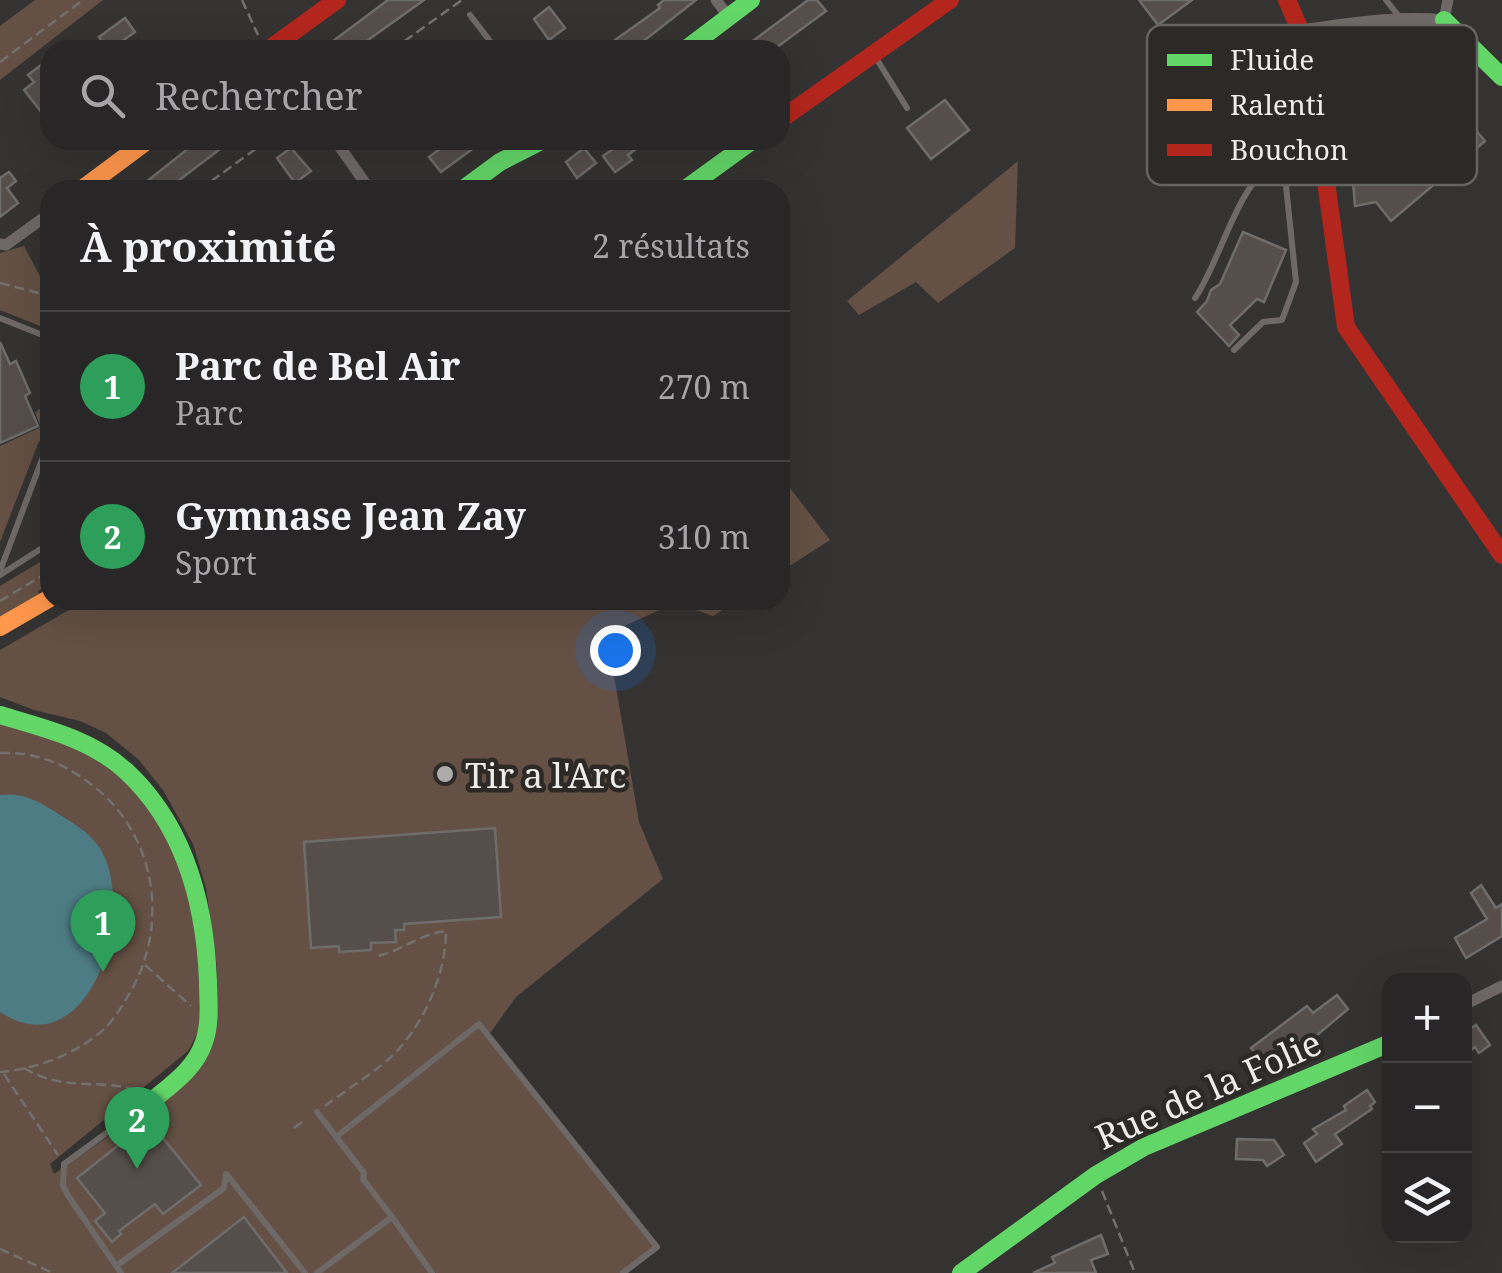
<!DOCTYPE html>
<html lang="fr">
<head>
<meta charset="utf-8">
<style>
	body { margin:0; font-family:"Noto Serif",serif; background:#302e2e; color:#f1f3f6 }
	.controls { position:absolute; right:30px; bottom:30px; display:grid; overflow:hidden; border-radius:20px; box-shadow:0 10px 40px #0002 }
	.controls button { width:90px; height:90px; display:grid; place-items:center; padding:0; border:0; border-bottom:2px solid #444343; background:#282626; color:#f1f3f6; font:50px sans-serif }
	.you { position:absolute; left:615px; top:650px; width:35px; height:35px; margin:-25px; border:8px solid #fff; border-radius:50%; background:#1a73e8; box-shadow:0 0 0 15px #1a73e833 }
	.badge { display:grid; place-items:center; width:65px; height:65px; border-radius:50%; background:#adabaa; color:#fff; font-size:32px; font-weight:700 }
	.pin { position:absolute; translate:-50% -82px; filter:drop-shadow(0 2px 5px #0008) }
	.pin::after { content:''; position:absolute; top:52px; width:35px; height:30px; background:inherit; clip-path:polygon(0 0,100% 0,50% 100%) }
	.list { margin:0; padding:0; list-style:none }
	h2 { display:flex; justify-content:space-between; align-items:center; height:130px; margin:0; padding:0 40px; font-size:42px }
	h2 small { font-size:32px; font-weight:400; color:#a5a5a7 }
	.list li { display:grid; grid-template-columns:65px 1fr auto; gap:30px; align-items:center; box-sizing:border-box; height:150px; padding:0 40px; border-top:2px solid #444343 }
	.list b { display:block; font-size:38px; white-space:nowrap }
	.list p { margin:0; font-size:32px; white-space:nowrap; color:#a5a5a7 }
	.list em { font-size:32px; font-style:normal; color:#a5a5a7 }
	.icon { flex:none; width:55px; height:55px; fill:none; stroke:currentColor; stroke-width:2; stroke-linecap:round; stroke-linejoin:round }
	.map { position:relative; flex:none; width:1502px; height:1273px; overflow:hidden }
	.search { position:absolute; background:#282626; box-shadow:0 10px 40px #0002; left:40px; top:40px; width:750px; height:110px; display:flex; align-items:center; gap:25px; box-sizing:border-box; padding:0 35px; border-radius:30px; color:#a5a5a7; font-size:38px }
	.panel { position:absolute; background:#282626; box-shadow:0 10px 40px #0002; left:40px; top:180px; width:750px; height:430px; border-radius:30px }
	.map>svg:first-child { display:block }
</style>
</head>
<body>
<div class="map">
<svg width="1502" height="1273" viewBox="0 0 1502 1273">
	<rect width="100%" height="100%" fill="#353332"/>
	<g fill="#645044">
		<polygon points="35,0 103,0 0,80 0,26"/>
		<polygon points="1018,161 1015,248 938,303 916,282 859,315 847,301"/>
		<polygon points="24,246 42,280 50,281 50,330 0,310 0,253"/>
		<polygon points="39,409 50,412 50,444 39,441 0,542 0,446 41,427 35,413"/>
		<polygon points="780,475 830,540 780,572"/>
		<polygon points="50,556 50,584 38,591 40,596 0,619 0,586"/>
		<polygon points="86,600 738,600 713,616 675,603 607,634 639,822 663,879 516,997 488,1036 657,1247 623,1273 0,1273 0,715 126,771 187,863 208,1013 188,1051 50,1164 54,1174 184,1084 216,1021 217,967 206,888 193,844 163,790 138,759 106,733 80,721 34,710 0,697 0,650"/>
	</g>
	<path fill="#4e7c85" d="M0,795C23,792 38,801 57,813C73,823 89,832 99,847C140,909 89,1071 0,1012Z"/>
	<g fill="#554e4a" stroke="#6f6d6c" stroke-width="2.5">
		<polygon points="388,0 424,0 354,50 321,50"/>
		<polygon points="664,0 696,0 632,50 601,50 660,8 658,5"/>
		<polygon points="808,0 817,0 826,11 773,50 762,50 754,40"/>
		<polygon points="1139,0 1192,0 1158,25"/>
		<polygon points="549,7 565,28 549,40 534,19"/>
		<polygon points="125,18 135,32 109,50 99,37"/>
		<polygon points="50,58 50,106 42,113 24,90 34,82 28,75"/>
		<polygon points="1444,93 1485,141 1391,221 1376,202 1355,206 1351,156 1371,155"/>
		<polygon points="945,100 969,130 931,159 907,128"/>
		<polygon points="199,140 232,140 174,184 178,190 136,190"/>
		<polygon points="452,140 463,140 471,150 441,172 429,157"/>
		<polygon points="626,140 648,140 628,155 632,160 615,172 603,156"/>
		<polygon points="291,148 311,171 295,183 277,158"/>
		<polygon points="584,148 596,163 577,178 566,162"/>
		<polygon points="9,172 16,181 7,188 18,203 0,217 0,178"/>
		<polygon points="1243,232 1286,250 1264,302 1257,299 1230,325 1239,335 1229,346 1197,312 1207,301 1211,290 1220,284"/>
		<polygon points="0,342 10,364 16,361 30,393 25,396 38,426 0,443"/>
		<polygon points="495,828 501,917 404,924 404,930 395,930 396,942 371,943 371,950 339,952 339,946 311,948 304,842"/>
		<polygon points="1481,885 1496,908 1502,904 1502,936 1466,958 1455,938 1487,919 1471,893"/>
		<polygon points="1337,995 1348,1009 1303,1047 1297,1039 1265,1064 1251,1048 1307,1006 1313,1013"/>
		<polygon points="1476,1025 1490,1045 1479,1053 1475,1047 1464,1055 1464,1033"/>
		<polygon points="1367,1090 1375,1102 1370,1106 1372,1109 1335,1134 1342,1144 1316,1162 1304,1143 1317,1134 1313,1129 1346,1110 1344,1106"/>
		<polygon points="149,1121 201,1185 163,1214 155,1204 119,1231 121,1234 112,1242 95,1221 105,1213 77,1178"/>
		<polygon points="1237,1139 1274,1140 1284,1155 1267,1166 1263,1160 1236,1159"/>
		<polygon points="244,1217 287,1273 172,1273"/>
		<polygon points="1101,1235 1108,1254 1091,1260 1096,1273 1033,1273 1055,1263 1052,1257"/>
	</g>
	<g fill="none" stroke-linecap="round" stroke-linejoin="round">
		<g stroke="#74706e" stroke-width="2.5" stroke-dasharray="10 5" stroke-linecap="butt">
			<polyline points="242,0 258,35"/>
			<polyline points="392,50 462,0"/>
			<polyline points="0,62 83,0"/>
			<polyline points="199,190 268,140"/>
			<polyline points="0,283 50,296"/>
			<polyline points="0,601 50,571"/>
			<path d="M0,753C36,752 64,763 92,785C155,833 170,922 131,991C123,1004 115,1019 104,1029C77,1054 36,1069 0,1072"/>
			<polyline points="145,965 191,1006"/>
			<path d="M24,1068C64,1093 101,1077 142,1092"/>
			<polyline points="4,1074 58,1155"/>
			<path d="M325,1106C347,1089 375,1073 395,1053C425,1022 446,973 446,931C420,934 403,950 378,956"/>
			<polyline points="294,1128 306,1119"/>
			<polyline points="1102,1191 1135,1273"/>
			<polyline points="0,1249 53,1273"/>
		</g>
		<g stroke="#6e6967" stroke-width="6">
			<polyline points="1386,0 1401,19"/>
			<polyline points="470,15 497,50"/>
			<polyline points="876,58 907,108"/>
			<path d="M1195,298C1222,259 1238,178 1280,160C1291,156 1308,157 1320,156"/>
			<polyline points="0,318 45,336 50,345"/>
			<polyline points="1234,350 1263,322 1282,320 1296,282 1275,80"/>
			<polyline points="0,571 44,454 50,456"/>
			<polyline points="0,575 50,543"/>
			<polyline points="317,1112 364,1173 363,1179 392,1217"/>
			<polyline points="336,1137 479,1024 657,1247 623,1273"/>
			<polyline points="227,1175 305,1273"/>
			<polyline points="116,1266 224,1188 226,1174"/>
			<polyline points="121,1273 67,1194 63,1185 64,1164 153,1099"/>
			<polyline points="317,1273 392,1217 432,1273"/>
		</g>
		<g stroke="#6e6967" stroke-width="11">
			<polyline points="716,0 729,17"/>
			<path d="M1300,30C1347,24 1396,15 1444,20L1448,0"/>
			<polyline points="335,140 370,190"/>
			<polyline points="0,244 6,245 50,213"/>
			<polyline points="1464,1005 1502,986"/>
		</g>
		<g stroke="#63d668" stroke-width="18">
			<polyline points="1444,20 1502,77"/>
			<polyline points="685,50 751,0"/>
			<polyline points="462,190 500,162 543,140"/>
			<polyline points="684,190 753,140"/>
			<path d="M0,715C44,728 91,739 126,771C184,825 205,903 208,981C208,1000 211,1023 204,1042C196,1067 174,1083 154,1099"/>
			<polyline points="961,1273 1096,1175 1144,1147 1390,1043"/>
		</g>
		<g stroke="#ff974d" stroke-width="18">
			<polyline points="81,190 148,140"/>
			<polyline points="0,627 50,598"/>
		</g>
		<g stroke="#b3261e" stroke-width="18">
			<polyline points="1287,0 1300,30 1313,87 1346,327 1502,555"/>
			<polyline points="268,50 337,0"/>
			<polyline points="780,120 950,0"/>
		</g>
	</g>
	<circle fill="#adabaa" stroke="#2c2927" stroke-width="4" cx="445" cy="774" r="10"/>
	<g text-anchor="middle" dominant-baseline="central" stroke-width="9" stroke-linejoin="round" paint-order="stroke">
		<g font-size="35" fill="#eeecea" stroke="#2c2927" text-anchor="start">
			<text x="465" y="774">Tir a l'Arc</text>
		</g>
		<g font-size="35" fill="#eeecea" stroke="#2c2927">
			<text transform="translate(1208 1089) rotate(-24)">Rue de la Folie</text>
		</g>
	</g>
	<rect x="1147" y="25" width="330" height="160" rx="15" fill="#2c2927" stroke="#666462" stroke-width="2.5"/>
	<rect x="1167" y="54" width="45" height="12" fill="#63d668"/>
	<rect x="1167" y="99" width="45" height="12" fill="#ff974d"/>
	<rect x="1167" y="144" width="45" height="12" fill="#b3261e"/>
	<g font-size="28" fill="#eeecea">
		<text x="1230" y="70">Fluide</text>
		<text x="1230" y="115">Ralenti</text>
		<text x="1230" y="160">Bouchon</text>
	</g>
</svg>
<div class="controls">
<button>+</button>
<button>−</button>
<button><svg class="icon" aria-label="layers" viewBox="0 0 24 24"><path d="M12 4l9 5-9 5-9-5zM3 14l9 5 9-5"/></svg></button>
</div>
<div class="you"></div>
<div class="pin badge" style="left:103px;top:972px;background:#2e9e5b">1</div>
<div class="pin badge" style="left:137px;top:1169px;background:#2e9e5b">2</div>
<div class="search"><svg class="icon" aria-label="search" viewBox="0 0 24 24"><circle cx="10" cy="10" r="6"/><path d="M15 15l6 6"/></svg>Rechercher</div>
<section class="panel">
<h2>À proximité<small>2 résultats</small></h2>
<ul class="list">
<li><span class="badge" style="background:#2e9e5b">1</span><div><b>Parc de Bel Air</b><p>Parc</p></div><em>270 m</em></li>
<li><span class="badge" style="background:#2e9e5b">2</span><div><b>Gymnase Jean Zay</b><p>Sport</p></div><em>310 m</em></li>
</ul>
</section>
</div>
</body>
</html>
